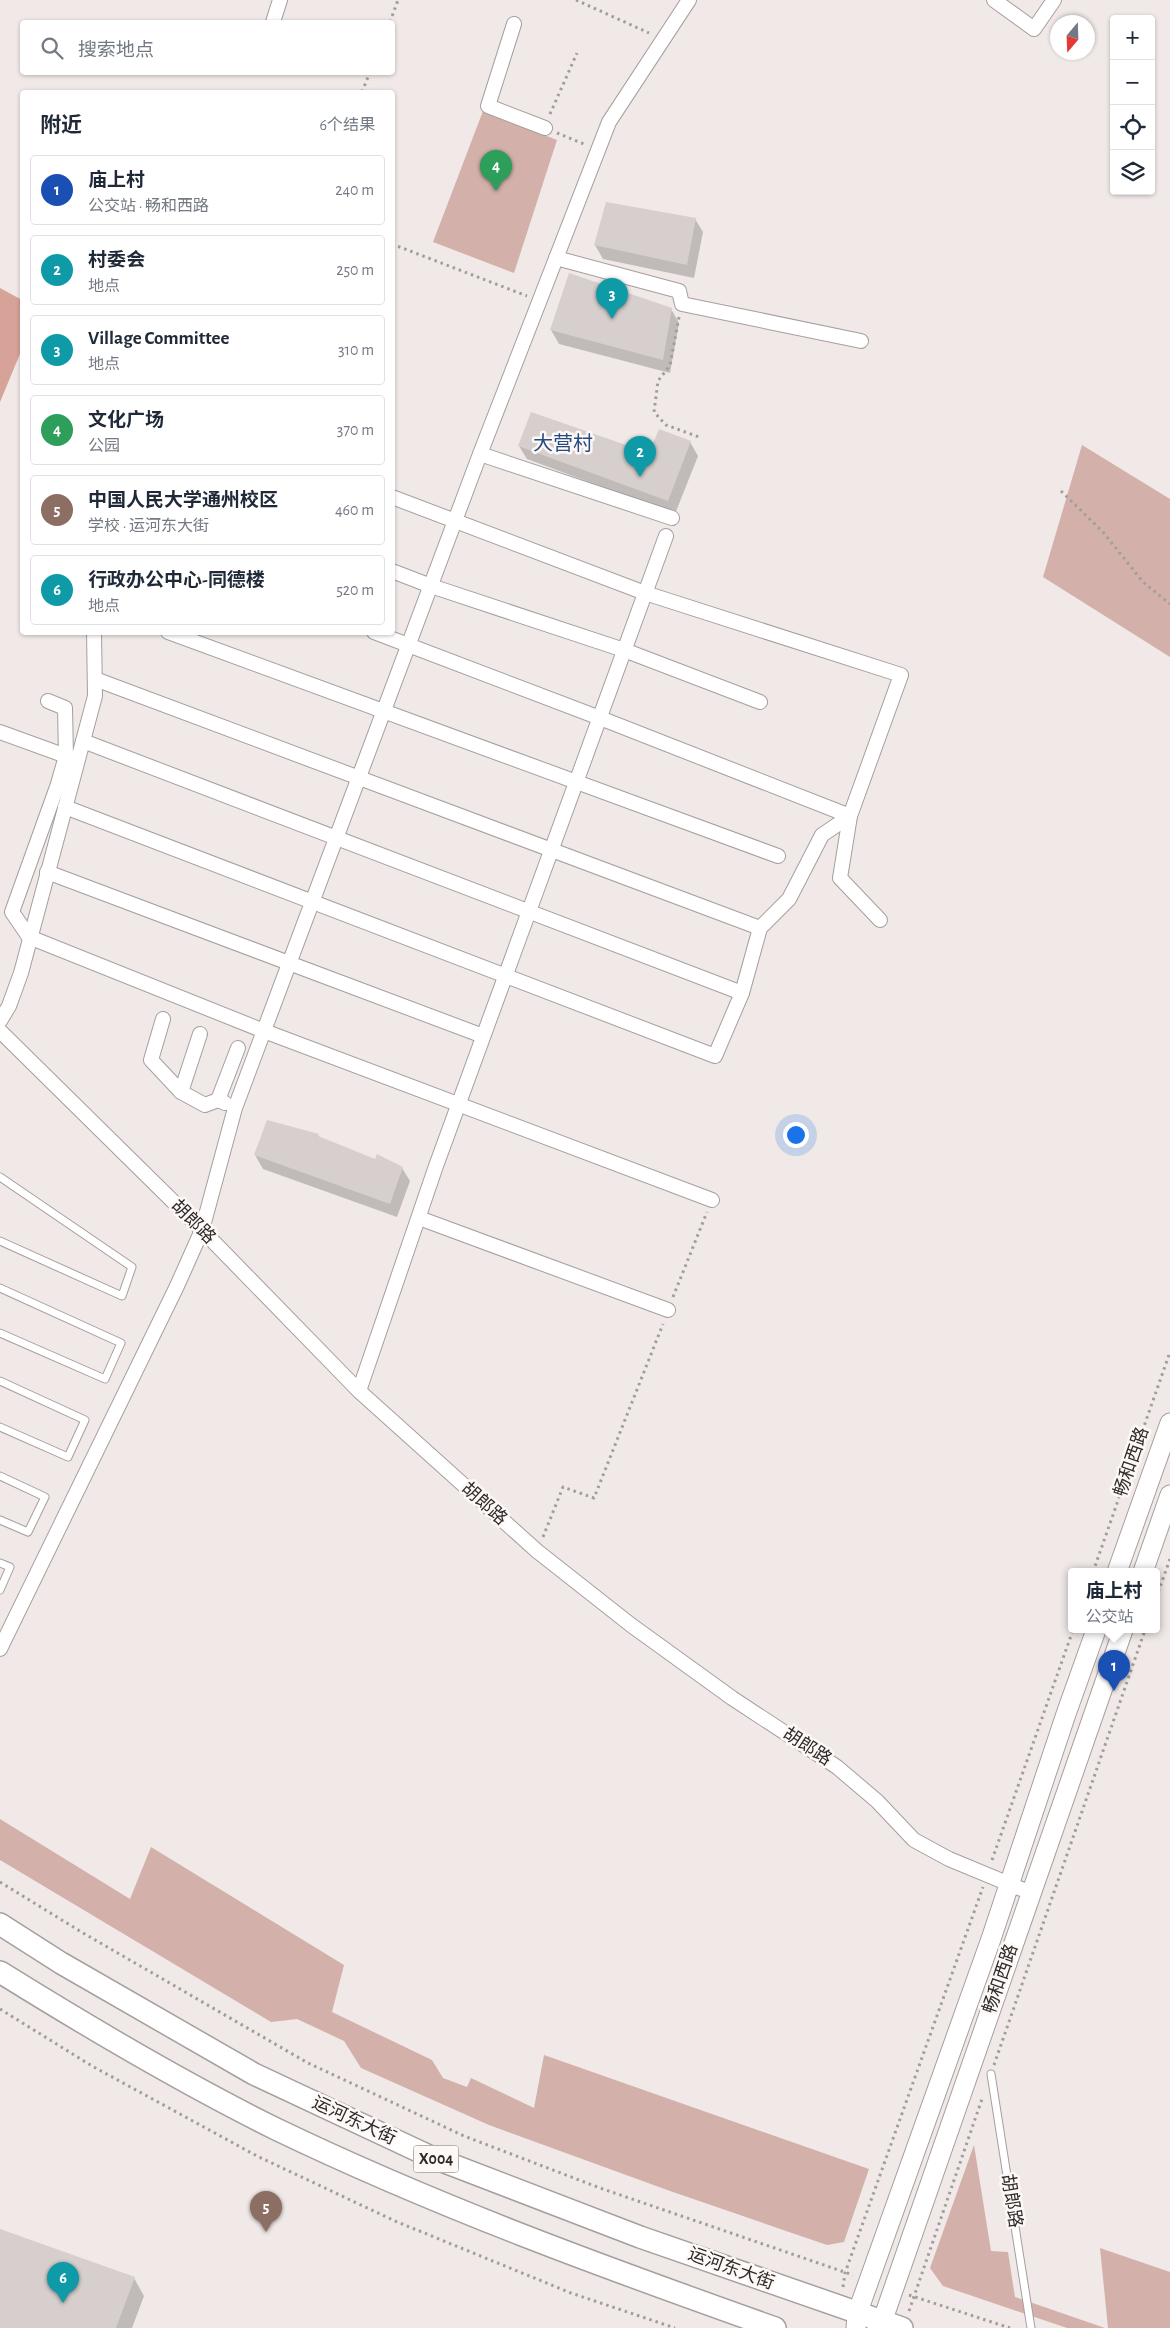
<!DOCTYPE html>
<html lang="zh">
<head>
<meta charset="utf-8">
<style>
	body { margin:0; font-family:"Alegreya Sans","Noto Sans SC",sans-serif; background:#f2f2f3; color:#1f2937 }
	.controls { position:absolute; right:15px; top:15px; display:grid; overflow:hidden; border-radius:5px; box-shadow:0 1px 4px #0004 }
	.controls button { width:45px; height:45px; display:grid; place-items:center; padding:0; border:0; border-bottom:1px solid #e0e1e3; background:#fff; color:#1f2937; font:25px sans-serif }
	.compass { position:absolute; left:1050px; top:15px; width:45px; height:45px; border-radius:50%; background:#fff; box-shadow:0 1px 4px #0004; rotate:199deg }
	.you { position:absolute; left:795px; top:1134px; width:18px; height:18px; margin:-12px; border:4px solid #fff; border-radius:50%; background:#1a73e8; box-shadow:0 0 0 8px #1a73e833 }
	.badge { display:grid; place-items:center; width:32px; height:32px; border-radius:50%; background:#2563eb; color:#fff; font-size:16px; font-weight:700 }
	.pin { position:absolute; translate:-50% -41px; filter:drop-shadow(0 1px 2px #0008) }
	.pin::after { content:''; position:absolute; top:26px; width:18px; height:15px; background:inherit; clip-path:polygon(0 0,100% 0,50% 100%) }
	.popup { position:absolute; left:1068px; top:1568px; width:92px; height:65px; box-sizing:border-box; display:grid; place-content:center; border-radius:5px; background:#fff; filter:drop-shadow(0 1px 4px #0005); font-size:16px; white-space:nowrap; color:#747a83 }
	.popup b { font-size:19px; color:#1f2937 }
	.popup::after { content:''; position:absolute; left:50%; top:100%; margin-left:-10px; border:10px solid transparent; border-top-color:#fff }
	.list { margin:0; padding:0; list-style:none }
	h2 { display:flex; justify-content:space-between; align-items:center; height:65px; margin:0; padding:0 20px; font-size:21px }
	h2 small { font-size:16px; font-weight:400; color:#747a83 }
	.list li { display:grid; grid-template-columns:32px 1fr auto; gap:15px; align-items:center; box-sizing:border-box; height:70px; margin:0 10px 10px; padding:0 10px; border:1px solid #e0e1e3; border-radius:5px }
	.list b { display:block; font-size:19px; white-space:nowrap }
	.list p { margin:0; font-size:16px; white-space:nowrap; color:#747a83 }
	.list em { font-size:16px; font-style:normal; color:#747a83 }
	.icon { flex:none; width:28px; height:28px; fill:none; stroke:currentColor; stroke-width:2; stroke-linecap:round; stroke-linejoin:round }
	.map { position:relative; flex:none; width:1170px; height:2328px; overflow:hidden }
	.search { position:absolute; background:#fff; box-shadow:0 1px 4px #0004; left:20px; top:20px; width:375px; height:55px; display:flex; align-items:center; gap:12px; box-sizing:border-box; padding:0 18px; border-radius:5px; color:#747a83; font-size:19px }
	.panel { position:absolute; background:#fff; box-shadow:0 1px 4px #0004; left:20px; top:90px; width:375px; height:545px; border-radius:5px }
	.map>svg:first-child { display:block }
</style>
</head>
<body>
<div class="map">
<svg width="1170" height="2328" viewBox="0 0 1170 2328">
	<rect width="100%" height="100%" fill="#f0e9e8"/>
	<g fill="#d3b1aa">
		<polygon points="483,111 557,140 514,273 433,242"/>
		<polygon points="1082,445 1170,499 1170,657 1043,577"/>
		<polygon points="0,1819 130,1899 151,1847 344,1965 332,2012 432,2060 443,2078 467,2087 471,2078 534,2108 544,2055 869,2169 844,2242 827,2245 670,2191 489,2125 361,2068 344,2041 297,2019 271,2022 0,1860"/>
		<polygon points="974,2145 991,2251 1008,2252 1015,2297 1105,2328 1067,2328 943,2286 930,2268"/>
		<polygon points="1100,2248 1170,2272 1170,2328 1108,2328"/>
	</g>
	<polygon fill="#d7a298" points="0,288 22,300 22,349 0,402"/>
	<g fill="#0003">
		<polygon points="695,219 703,232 694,278 603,259 595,245"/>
		<polygon points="671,309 679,323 670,373 559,344 551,330"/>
		<polygon points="690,442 698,456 675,514 527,459 519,446 650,455"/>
		<polygon points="318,1135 319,1137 376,1161 402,1168 410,1181 397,1217 263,1169 255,1155"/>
		<polygon points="0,2230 134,2278 144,2296 132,2328 0,2328"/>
	</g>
	<g fill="#d6cfce">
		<polygon points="606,202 696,218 687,265 594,245"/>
		<polygon points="569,273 672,308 663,360 550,330"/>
		<polygon points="531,412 649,453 659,429 691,441 668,501 518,446"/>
		<polygon points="267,1120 319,1134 318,1136 375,1159 377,1154 403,1167 390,1204 254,1155"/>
		<polygon points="0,2229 135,2277 116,2328 0,2328"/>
	</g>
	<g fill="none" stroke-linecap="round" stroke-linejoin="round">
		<g stroke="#a59f9d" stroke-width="9">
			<g id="lane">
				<polyline points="0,1177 132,1267 122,1296 0,1241"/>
				<polyline points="0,1288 121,1343 105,1379 0,1333"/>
				<polyline points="0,1381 85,1420 68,1457 0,1427"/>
				<polyline points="0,1476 45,1497 28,1532 0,1520"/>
				<polyline points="0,1563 10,1567 0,1590"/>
				<polyline points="991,2074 1031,2328"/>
			</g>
		</g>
		<g stroke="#a59f9d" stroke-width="16">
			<g id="street">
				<polyline points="994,0 1034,29 1054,0"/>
				<polyline points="273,22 280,0"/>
				<polyline points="514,24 488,106 545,128"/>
				<polyline points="556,258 679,291 682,304 861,341"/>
				<polyline points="480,454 672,518"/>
				<polyline points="392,497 645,593 901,675 850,816 840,878 880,920"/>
				<polyline points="392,571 431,586 624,650 760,702"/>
				<polyline points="168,632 778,856"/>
				<polyline points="374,632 600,718 850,816"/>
				<polyline points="95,679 760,928"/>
				<polyline points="48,701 65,708 66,756 58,784 12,912 29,937 264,1031 712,1200"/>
				<polyline points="0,732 66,756"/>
				<polyline points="83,741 742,993"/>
				<polyline points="65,807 715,1056 742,993 760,928 789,899 822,835 850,816"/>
				<polyline points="47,872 483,1036"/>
				<polyline points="163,1019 151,1060 181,1092"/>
				<polyline points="0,1021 9,1006 21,973 95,696 94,632"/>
				<polyline points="0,1031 202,1230 359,1391 537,1551 631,1625 732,1698 837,1767 877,1801 914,1840 949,1859 1031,1893"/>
				<polyline points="200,1034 181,1092 205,1105 218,1100"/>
				<polyline points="225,1103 218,1100 238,1048"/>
				<polyline points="419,1218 668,1310"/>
				<polyline points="359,1391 436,1166 666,536"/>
				<polyline points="0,1649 177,1286 202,1230 235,1108 480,454 609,122 689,0"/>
			</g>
		</g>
		<g stroke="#a59f9d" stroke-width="21">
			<g id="secondary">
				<polyline points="1117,1572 1170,1423"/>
				<polyline points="1143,1572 1170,1495"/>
				<polyline points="856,2328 857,2314 991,1939 1066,1714 1096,1630"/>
				<polyline points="877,2328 882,2322 1123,1630"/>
			</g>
		</g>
		<g stroke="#a59f9d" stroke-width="24">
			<g id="primary">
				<polyline points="0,1924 61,1963 254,2074 429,2156 640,2237 902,2328"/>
				<path d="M0,1972C90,2028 181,2082 276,2129C438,2207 606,2268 775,2328"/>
			</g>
		</g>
		<g stroke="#a19d9c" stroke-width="3" stroke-dasharray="2.5 4" stroke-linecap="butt">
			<polyline points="576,0 649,33"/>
			<polyline points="390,22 398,0"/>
			<polyline points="362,92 370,72"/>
			<polyline points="550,114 577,53"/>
			<polyline points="557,133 584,144"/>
			<polyline points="392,244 527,296"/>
			<polyline points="679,317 670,365 658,381 654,412 666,425 699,437"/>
			<polyline points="1061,491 1103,532 1143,582 1170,604"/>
			<polyline points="673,1297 707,1212"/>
			<polyline points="543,1537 563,1487 594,1498 663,1324"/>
			<polyline points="1093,1572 1170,1352"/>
			<polyline points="1156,1598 1170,1559"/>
			<polyline points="992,1860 1073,1630"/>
			<polyline points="0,1882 83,1933 308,2063 464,2136 600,2188 853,2275"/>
			<polyline points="0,2009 92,2066 257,2156 395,2221 571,2293 675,2328"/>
			<polyline points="994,2065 1145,1630"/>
			<polyline points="843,2287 845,2273 983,1887"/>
			<polyline points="909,2295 1010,2328"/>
			<polyline points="909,2311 982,2099"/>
		</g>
		<use href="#lane" stroke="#fff" stroke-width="7"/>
		<use href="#street" stroke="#fff" stroke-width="14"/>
		<use href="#secondary" stroke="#fff" stroke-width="19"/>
		<use href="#primary" stroke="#fff" stroke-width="21"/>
	</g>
	<g text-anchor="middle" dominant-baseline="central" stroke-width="5" stroke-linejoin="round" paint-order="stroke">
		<rect fill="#fdf7f5" stroke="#6b6867" stroke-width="1" x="413.5" y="2145.5" width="45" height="27" rx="4"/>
		<g font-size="16" font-weight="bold" fill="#2d2b2a">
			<text x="436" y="2159">X004</text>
		</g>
		<g font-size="18" fill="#2d2b2a" stroke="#fdf7f5">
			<text transform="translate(193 1222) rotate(45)">胡郎路</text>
			<text transform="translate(1132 1462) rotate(-71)">畅和西路</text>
			<text transform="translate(484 1504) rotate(42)">胡郎路</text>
			<text transform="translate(807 1747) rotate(33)">胡郎路</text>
			<text transform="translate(1001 1979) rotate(-71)">畅和西路</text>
			<text transform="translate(354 2121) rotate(25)">运河东大街</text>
			<text transform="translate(1011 2201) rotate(81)">胡郎路</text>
			<text transform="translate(731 2269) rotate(20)">运河东大街</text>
		</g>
		<g font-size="20" fill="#234d82" stroke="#fdf7f5">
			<text x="563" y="444">大营村</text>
		</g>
	</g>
</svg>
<div class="controls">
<button>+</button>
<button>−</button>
<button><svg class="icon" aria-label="locate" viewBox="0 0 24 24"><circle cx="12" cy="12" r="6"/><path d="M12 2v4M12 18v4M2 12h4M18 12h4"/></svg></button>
<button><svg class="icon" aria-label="layers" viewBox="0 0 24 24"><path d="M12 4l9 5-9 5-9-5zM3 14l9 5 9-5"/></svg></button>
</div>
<svg class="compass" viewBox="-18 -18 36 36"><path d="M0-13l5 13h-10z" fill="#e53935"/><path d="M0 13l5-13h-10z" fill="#747a83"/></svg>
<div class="you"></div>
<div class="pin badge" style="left:1114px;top:1691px;background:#1a4fb4">1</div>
<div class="popup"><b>庙上村</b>公交站</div>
<div class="pin badge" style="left:640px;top:477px;background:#0f9aa8">2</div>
<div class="pin badge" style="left:612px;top:319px;background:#0f9aa8">3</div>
<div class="pin badge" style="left:496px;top:191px;background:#2e9e5b">4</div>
<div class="pin badge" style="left:266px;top:2232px;background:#8d6e63">5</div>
<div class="pin badge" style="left:63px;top:2303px;background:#0f9aa8">6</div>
<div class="search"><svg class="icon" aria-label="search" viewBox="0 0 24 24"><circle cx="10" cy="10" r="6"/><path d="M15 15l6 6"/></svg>搜索地点</div>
<section class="panel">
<h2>附近<small>6个结果</small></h2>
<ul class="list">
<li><span class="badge" style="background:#1a4fb4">1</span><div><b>庙上村</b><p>公交站 · 畅和西路</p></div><em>240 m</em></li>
<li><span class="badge" style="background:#0f9aa8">2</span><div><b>村委会</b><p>地点</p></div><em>250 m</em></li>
<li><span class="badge" style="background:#0f9aa8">3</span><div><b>Village Committee</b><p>地点</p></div><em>310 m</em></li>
<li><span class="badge" style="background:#2e9e5b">4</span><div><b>文化广场</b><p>公园</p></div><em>370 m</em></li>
<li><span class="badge" style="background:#8d6e63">5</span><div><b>中国人民大学通州校区</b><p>学校 · 运河东大街</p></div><em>460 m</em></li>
<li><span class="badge" style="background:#0f9aa8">6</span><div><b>行政办公中心-同德楼</b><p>地点</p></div><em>520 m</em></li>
</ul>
</section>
</div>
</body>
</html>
